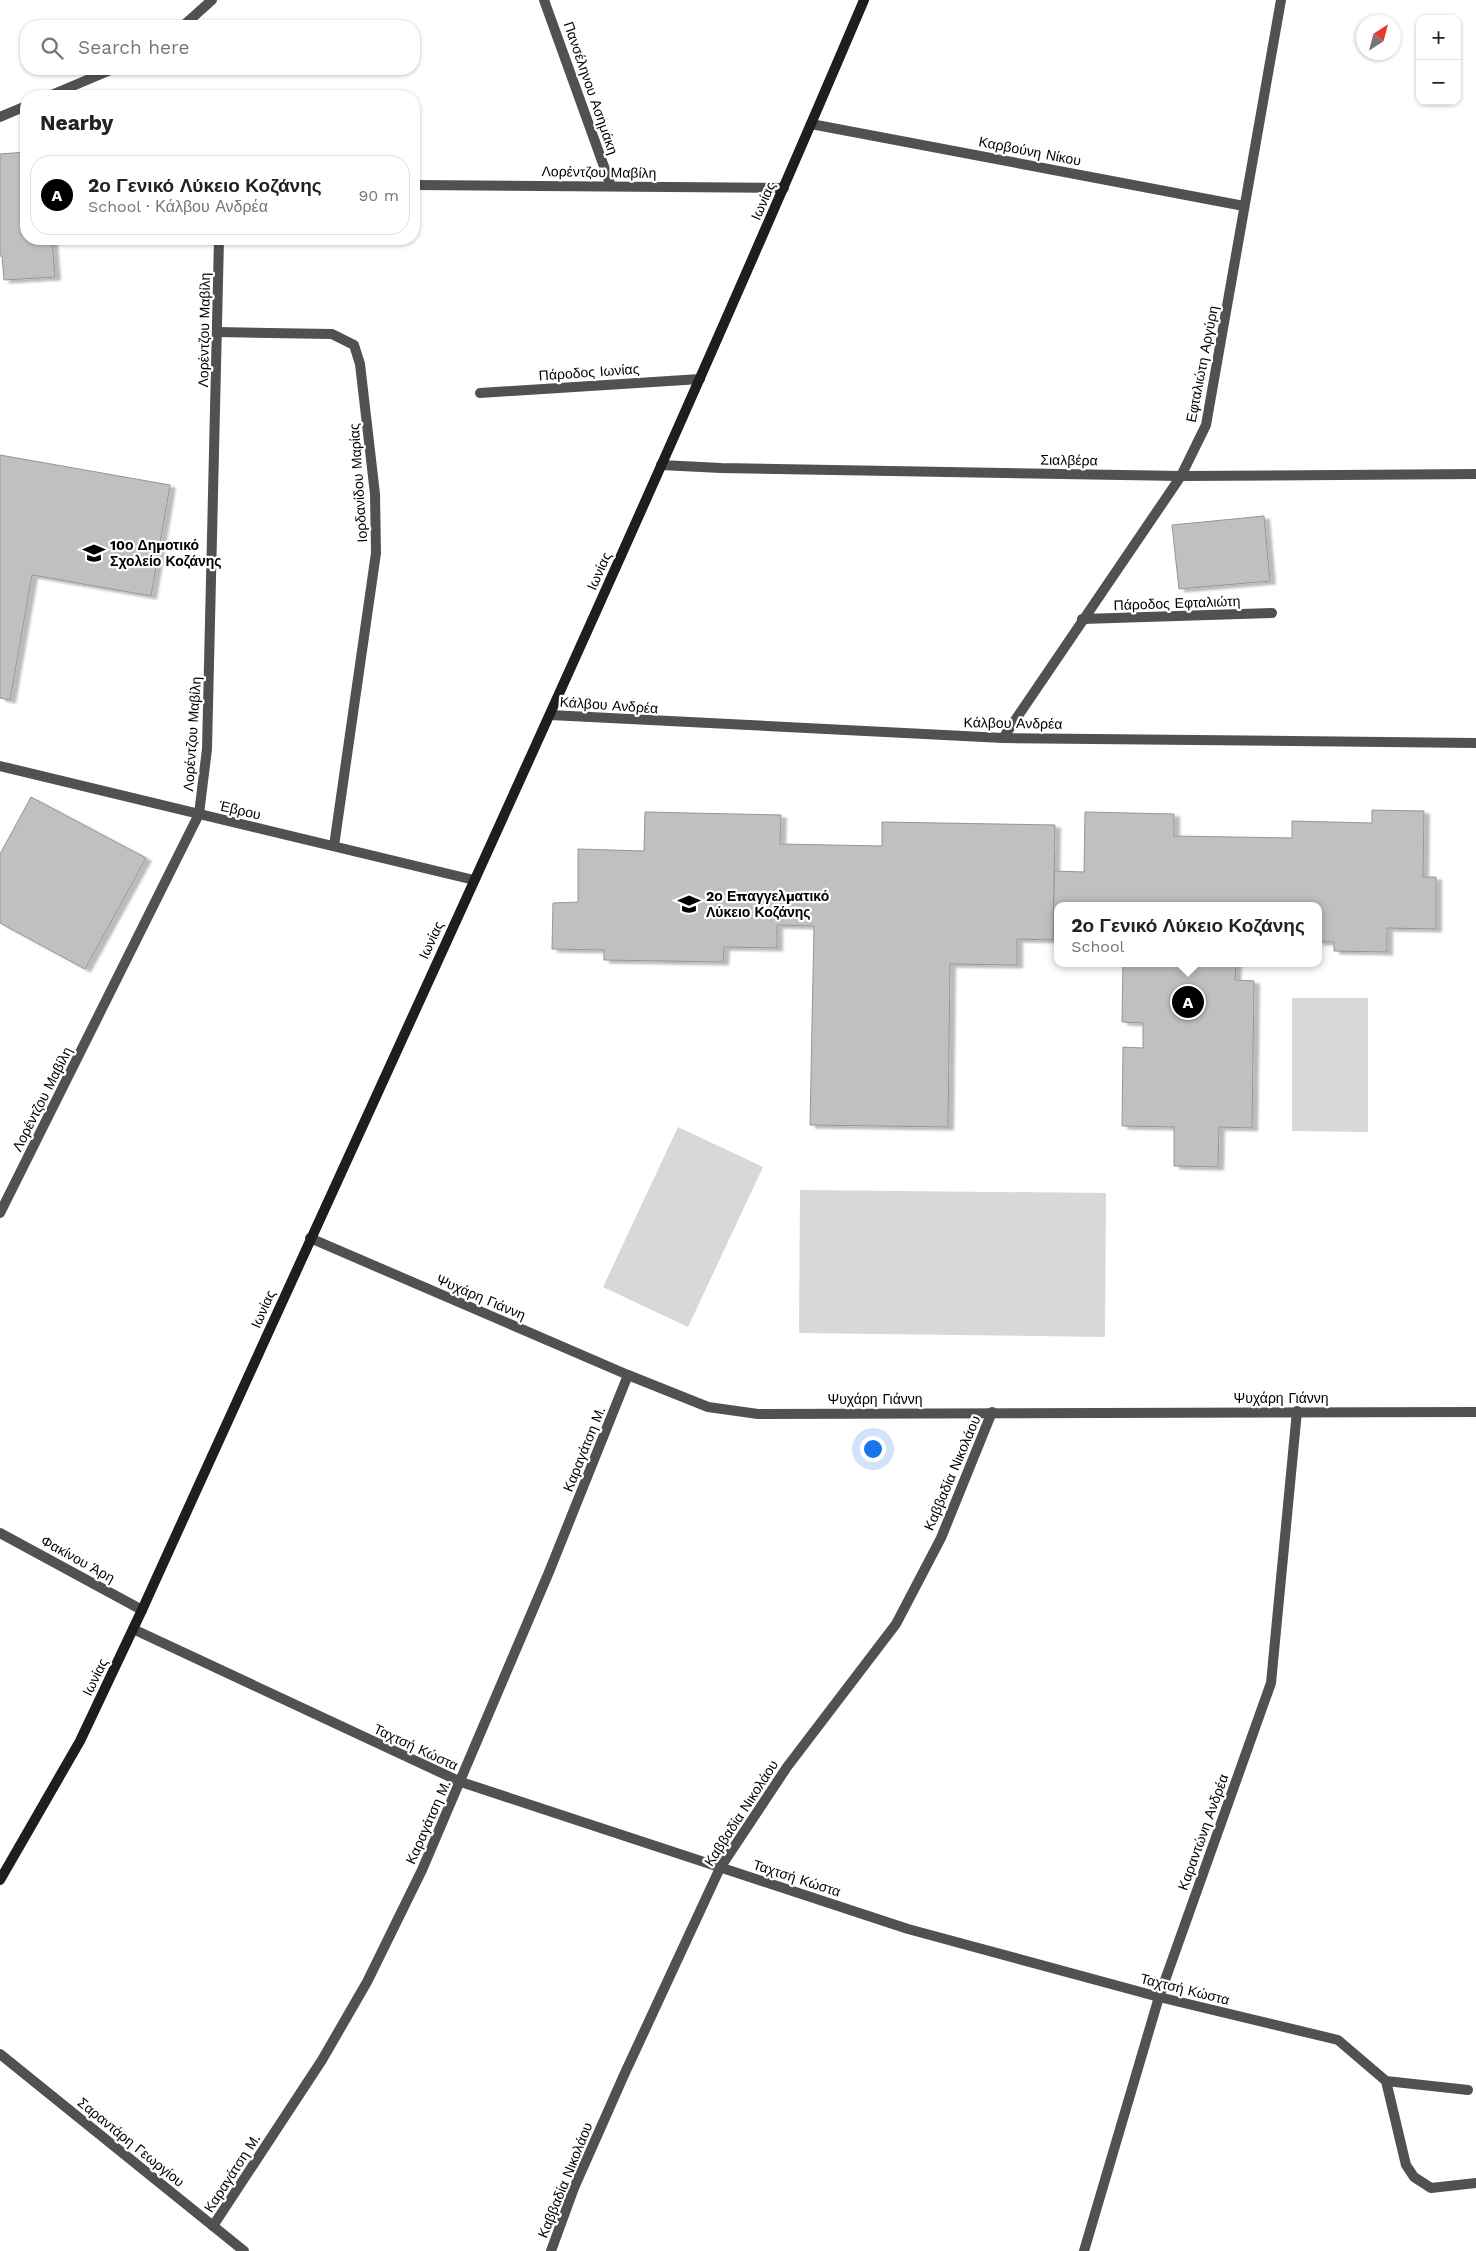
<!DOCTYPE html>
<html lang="en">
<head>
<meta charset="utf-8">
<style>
	body { margin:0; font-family:"Work Sans",sans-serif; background:#f2f2f2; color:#222 }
	.controls { position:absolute; right:15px; top:15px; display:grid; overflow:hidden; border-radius:10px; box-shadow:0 1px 4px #0004 }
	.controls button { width:45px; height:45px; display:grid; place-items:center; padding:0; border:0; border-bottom:1px solid #e0e0e0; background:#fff; color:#222; font:25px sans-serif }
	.compass { position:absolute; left:1356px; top:15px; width:45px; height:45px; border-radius:50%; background:#fff; box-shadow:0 1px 4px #0004; rotate:36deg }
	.you { position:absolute; left:872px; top:1448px; width:18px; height:18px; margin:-12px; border:4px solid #fff; border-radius:50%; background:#1a73e8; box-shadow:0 0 0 8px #1a73e833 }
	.badge { display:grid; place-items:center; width:32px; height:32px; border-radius:50%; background:#000; color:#fff; font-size:16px; font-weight:700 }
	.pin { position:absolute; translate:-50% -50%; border:2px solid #fff; box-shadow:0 1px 5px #0006 }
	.popup { position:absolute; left:1054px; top:902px; width:268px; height:65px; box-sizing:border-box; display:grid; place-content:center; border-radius:10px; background:#fff; filter:drop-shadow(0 1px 4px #0005); font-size:16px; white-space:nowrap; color:#767676 }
	.popup b { font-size:19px; color:#222 }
	.popup::after { content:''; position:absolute; left:50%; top:100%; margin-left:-10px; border:10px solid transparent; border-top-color:#fff }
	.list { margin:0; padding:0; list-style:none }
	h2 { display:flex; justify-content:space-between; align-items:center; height:65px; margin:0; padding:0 20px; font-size:21px }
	h2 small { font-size:16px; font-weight:400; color:#767676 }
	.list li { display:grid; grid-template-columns:32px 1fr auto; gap:15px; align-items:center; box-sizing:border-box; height:80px; margin:0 10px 10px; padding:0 10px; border:1px solid #e0e0e0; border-radius:20px }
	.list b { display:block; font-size:19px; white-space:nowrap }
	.list p { margin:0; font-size:16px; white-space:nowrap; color:#767676 }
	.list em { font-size:16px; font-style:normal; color:#767676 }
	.icon { flex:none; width:28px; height:28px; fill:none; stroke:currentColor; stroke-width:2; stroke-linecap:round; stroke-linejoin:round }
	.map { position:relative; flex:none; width:1476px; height:2251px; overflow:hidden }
	.search { position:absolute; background:#fff; box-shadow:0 1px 4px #0004; left:20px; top:20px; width:400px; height:55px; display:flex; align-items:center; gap:12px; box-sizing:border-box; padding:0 18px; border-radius:20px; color:#767676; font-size:19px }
	.panel { position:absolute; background:#fff; box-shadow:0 1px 4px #0004; left:20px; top:90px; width:400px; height:155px; border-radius:20px }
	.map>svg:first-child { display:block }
</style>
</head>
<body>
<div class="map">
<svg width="1476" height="2251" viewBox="0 0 1476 2251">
	<defs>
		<filter id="shadow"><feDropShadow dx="5.5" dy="3" stdDeviation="1" flood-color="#0004"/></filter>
	</defs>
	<rect width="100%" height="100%" fill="#fff"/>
	<g fill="#d8d8d8">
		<polygon points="1292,998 1368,998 1368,1132 1292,1131"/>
		<polygon points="678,1127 763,1167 688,1327 603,1287"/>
		<polygon points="800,1190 1106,1193 1105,1337 799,1333"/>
	</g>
	<g fill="#c0c0c0" stroke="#959595" filter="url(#shadow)">
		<polygon points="26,152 26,239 52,239 55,277 4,280 2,256 0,256 0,154"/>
		<polygon points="0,455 170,485 151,596 32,575 10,700 0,698"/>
		<polygon points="1264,516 1270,581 1179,589 1172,525"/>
		<polygon points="31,797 146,858 85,969 0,923 0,854"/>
		<polygon points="1372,810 1424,811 1423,877 1436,877 1436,929 1387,928 1387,952 1334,951 1334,942 1318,942 1318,906 1058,906 1058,940 1053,940 1054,871 1084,872 1085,812 1174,814 1174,836 1292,838 1292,821 1372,823"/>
		<polygon points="645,812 781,815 780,844 882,846 882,822 1055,825 1053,940 1017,939 1017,965 950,964 948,1127 810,1125 814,926 777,925 777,948 724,947 723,962 604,960 604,950 552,949 553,903 578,902 578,849 644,851"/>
		<polygon points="1123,963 1236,963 1235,980 1254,981 1252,1128 1219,1127 1218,1167 1174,1166 1174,1127 1122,1126 1123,1047 1143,1048 1143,1023 1122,1022"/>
	</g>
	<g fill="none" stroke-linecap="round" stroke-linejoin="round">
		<g stroke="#515151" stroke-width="10">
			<polyline points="1082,619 1272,613"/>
			<polyline points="1386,2081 1406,2165 1414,2177 1431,2188 1476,2183"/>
		</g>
		<polyline stroke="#515151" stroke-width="10" points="1159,1997 1338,2040 1386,2081 1468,2090"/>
		<g stroke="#515151" stroke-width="10">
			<polyline points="544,0 611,186"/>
			<polyline points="183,26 212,0"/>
			<polyline points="49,96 113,69"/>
			<polyline points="0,117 26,106"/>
			<polyline points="811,124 1244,206"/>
			<polyline points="414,185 784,188"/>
			<polyline points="218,332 332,334 354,345 360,364 375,494 376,553 334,846"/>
			<polyline points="480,393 700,379"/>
			<polyline points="661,465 721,468 1181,476 1476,474"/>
			<polyline points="550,715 1003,738 1476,743"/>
			<polyline points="1003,738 1181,476 1206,425 1281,0"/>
			<polyline points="0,766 474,880"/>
			<polyline points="0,1213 199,814 207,749 219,239"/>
			<polyline points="310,1238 628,1375 708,1407 758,1414 1476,1412"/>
			<polyline points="0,1533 142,1610"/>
			<polyline points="133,1629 461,1782 908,1929 1159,1997"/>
			<polyline points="0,2054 244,2251"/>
			<polyline points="213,2226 322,2060 367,1982 422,1870 549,1572 628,1375"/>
			<polyline points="551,2251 574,2188 624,2075 720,1868 787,1767 896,1624 941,1538 992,1412"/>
			<polyline points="1084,2251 1159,1997 1271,1683 1297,1411"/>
		</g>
		<path stroke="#1e1e1e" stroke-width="10" d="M0,1880L80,1741L142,1610C385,1074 634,541 864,0"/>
	</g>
	<defs>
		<g id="school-bare" transform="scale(1.725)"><path d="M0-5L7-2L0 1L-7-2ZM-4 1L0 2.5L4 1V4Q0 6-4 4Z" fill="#000" stroke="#fff" stroke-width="2.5" paint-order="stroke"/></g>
	</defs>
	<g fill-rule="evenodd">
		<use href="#school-bare" x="94" y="553"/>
		<use href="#school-bare" x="689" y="904"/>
	</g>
	<g text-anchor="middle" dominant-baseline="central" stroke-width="4.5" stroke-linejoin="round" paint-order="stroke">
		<g font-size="14" fill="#000" stroke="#fff">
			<text transform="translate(591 88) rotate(71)">Πανσέληνου Ασημάκη</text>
			<text transform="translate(1030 151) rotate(11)">Καρβούνη Νίκου</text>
			<text transform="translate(599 172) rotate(1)">Λορέντζου Μαβίλη</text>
			<text transform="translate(763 201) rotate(-66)">Ιωνίας</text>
			<text transform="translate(204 330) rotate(-89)">Λορέντζου Μαβίλη</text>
			<text transform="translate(1202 364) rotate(-79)">Εφταλιώτη Αργύρη</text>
			<text transform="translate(589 372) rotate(-4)">Πάροδος Ιωνίας</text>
			<text transform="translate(1069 460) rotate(1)">Σιαλβέρα</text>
			<text transform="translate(358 483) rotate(-94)">Ιορδανίδου Μαρίας</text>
			<text transform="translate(599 571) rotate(-66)">Ιωνίας</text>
			<text transform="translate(1177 603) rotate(-2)">Πάροδος Εφταλιώτη</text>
			<text transform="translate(609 705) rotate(4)">Κάλβου Ανδρέα</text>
			<text transform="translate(1013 723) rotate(1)">Κάλβου Ανδρέα</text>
			<text transform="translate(192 734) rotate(-86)">Λορέντζου Μαβίλη</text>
			<text transform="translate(240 810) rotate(13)">Έβρου</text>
			<text transform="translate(431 940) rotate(-65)">Ιωνίας</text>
			<text transform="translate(42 1099) rotate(-63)">Λορέντζου Μαβίλη</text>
			<text transform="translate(481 1297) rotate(23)">Ψυχάρη Γιάννη</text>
			<text transform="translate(263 1309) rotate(-66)">Ιωνίας</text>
			<text x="1281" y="1398">Ψυχάρη Γιάννη</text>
			<text x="875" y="1399">Ψυχάρη Γιάννη</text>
			<text transform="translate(584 1449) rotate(-68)">Καραγάτση Μ.</text>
			<text transform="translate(952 1473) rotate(-67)">Καββαδία Νικολάου</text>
			<text transform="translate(78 1559) rotate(29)">Φακίνου Άρη</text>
			<text transform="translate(95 1677) rotate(-64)">Ιωνίας</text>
			<text transform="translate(416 1747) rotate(25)">Ταχτσή Κώστα</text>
			<text transform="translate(741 1813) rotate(-57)">Καββαδία Νικολάου</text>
			<text transform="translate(428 1822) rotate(-66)">Καραγάτση Μ.</text>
			<text transform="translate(1203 1832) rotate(-70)">Καραντώνη Ανδρέα</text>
			<text transform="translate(797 1878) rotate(18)">Ταχτσή Κώστα</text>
			<text transform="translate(1185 1989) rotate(14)">Ταχτσή Κώστα</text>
			<text transform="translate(131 2142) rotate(39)">Σαραντάρη Γεωργίου</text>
			<text transform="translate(232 2173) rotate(-57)">Καραγάτση Μ.</text>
			<text transform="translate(565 2180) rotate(-68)">Καββαδία Νικολάου</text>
		</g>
		<g font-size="14" font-weight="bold" fill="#000" stroke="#fff" text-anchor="start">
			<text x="110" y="545">10ο Δημοτικό<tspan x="110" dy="16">Σχολείο Κοζάνης</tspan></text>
			<text x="706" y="896">2ο Επαγγελματικό<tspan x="706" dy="16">Λύκειο Κοζάνης</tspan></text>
		</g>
	</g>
</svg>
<div class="controls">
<button>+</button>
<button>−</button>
</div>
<svg class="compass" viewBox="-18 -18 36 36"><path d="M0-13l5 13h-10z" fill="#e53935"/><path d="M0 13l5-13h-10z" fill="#767676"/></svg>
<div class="you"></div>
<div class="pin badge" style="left:1188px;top:1002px">A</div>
<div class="popup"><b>2ο Γενικό Λύκειο Κοζάνης</b>School</div>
<div class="search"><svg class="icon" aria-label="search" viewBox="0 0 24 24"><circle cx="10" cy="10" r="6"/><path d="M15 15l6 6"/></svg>Search here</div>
<section class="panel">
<h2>Nearby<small></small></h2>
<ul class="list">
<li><span class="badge">A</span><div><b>2ο Γενικό Λύκειο Κοζάνης</b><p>School · Κάλβου Ανδρέα</p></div><em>90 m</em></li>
</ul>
</section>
</div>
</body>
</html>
